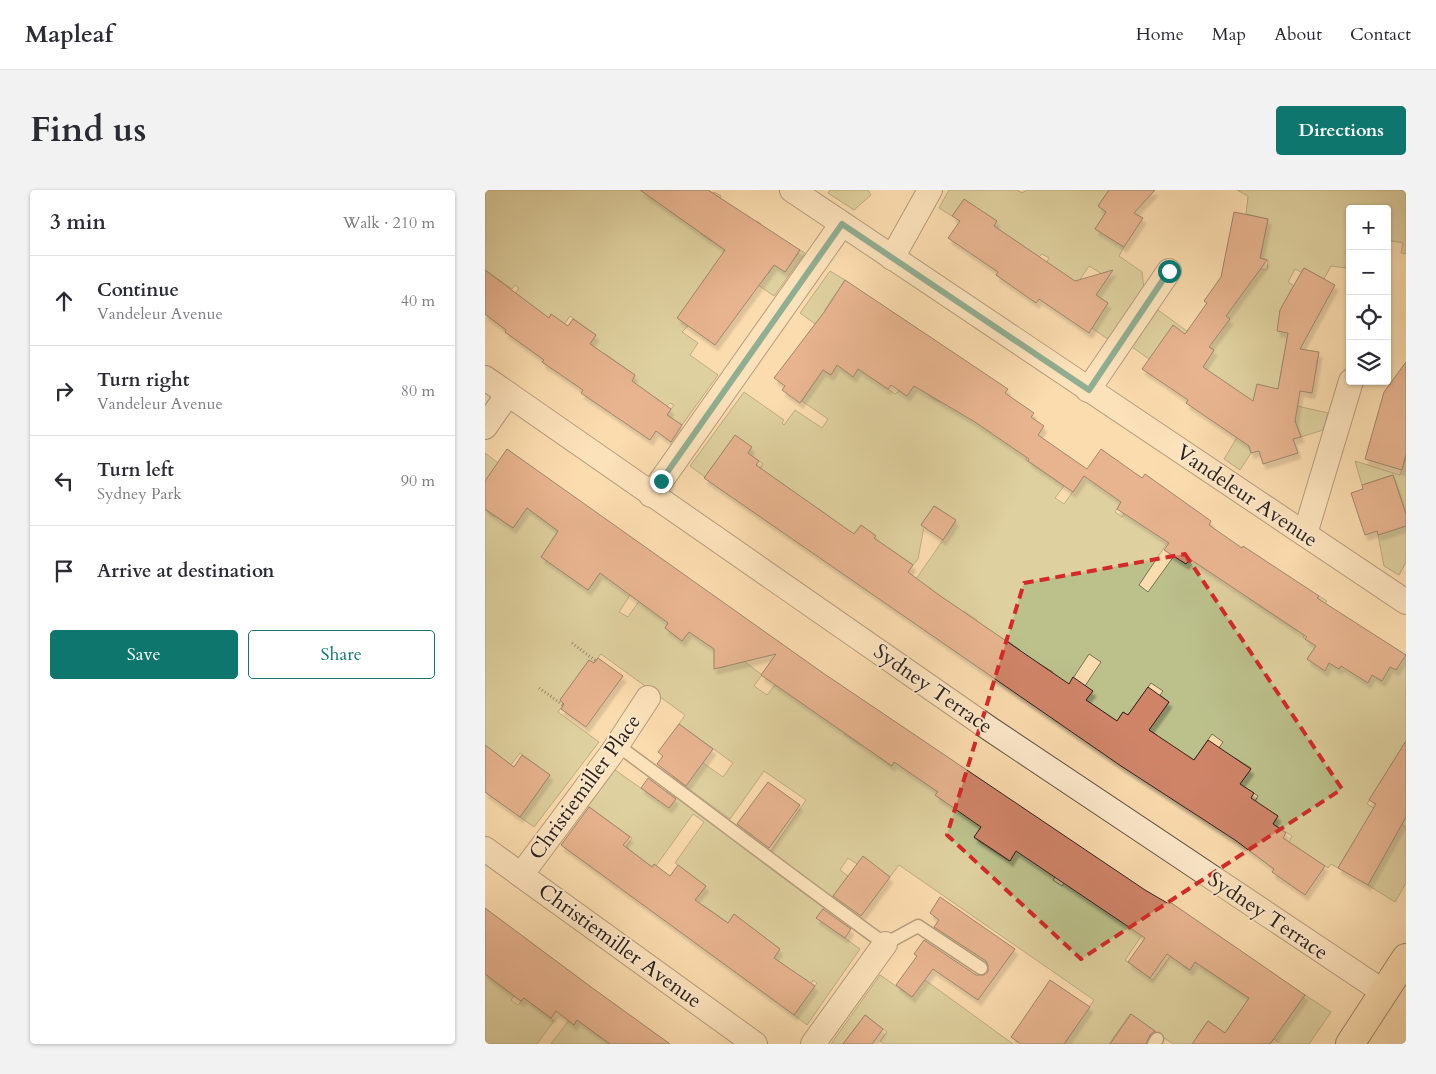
<!DOCTYPE html>
<html lang="en">
<head>
<meta charset="utf-8">
<style>
	body { margin:0; font-family:Cardo,serif; background:#f2f2f3; color:#2b2b33 }
	.controls { position:absolute; right:15px; top:15px; display:grid; overflow:hidden; border-radius:5px; box-shadow:0 1px 4px #0004 }
	.controls button { width:45px; height:45px; display:grid; place-items:center; padding:0; border:0; border-bottom:1px solid #e1e1e2; background:#fff; color:#2b2b33; font:25px sans-serif }
	.stop { position:absolute; width:15px; height:15px; margin:-11px; border:4px solid #0f766e; border-radius:50%; background:#fff }
	.stop.end { background:#0f766e; border-color:#fff; box-shadow:0 1px 5px #0008 }
	.list { margin:0; padding:0; list-style:none }
	h2 { display:flex; justify-content:space-between; align-items:center; height:65px; margin:0; padding:0 20px; font-size:21px }
	h2 small { font-size:16px; font-weight:400; color:#7c7c81 }
	.list li { display:grid; grid-template-columns:32px 1fr auto; gap:15px; align-items:center; box-sizing:border-box; height:90px; padding:0 20px; border-top:1px solid #e1e1e2 }
	.list b { display:block; font-size:19px; white-space:nowrap }
	.list p { margin:0; font-size:16px; white-space:nowrap; color:#7c7c81 }
	.list em { font-size:16px; font-style:normal; color:#7c7c81 }
	.actions { display:flex; gap:10px; padding:15px 20px }
	.actions a { flex:1; padding:11px 0; border:1px solid #0f766e; border-radius:5px; text-align:center; font-size:18px; color:#0f766e }
	.actions .main { background:#0f766e; color:#fff }
	.icon { flex:none; width:28px; height:28px; fill:none; stroke:currentColor; stroke-width:2; stroke-linecap:round; stroke-linejoin:round }
	.map { position:relative; flex:none; width:921px; height:854px; overflow:hidden; border-radius:5px }
	header { display:flex; align-items:center; gap:30px; box-sizing:border-box; height:70px; padding:0 25px; background:#fff; border-bottom:1px solid #e1e1e2 }
	header strong { font-size:24px }
	nav { display:flex; gap:28px; margin-inline-start:auto; font-size:18px }
	.intro { display:flex; align-items:center; justify-content:space-between; box-sizing:border-box; height:120px; padding:0 30px }
	h1 { margin:0; font-size:35px }
	.button { padding:12px 22px; border-radius:5px; background:#0f766e; color:#fff; font-size:18px; font-weight:700 }
	main { display:flex; gap:30px; padding:0 30px }
	aside { flex:1; background:#fff; border-radius:5px; box-shadow:0 1px 4px #0004 }
	.map>svg:first-child { display:block }
</style>
</head>
<body>
<header>
<strong>Mapleaf</strong>
<nav><a>Home</a><a>Map</a><a>About</a><a>Contact</a></nav>
</header>
<div class="intro"><h1>Find us</h1><a class="button">Directions</a></div>
<main>
<aside>
<h2>3 min<small>Walk · 210 m</small></h2>
<ul class="list">
<li><svg class="icon" aria-label="ahead" viewBox="0 0 24 24"><path d="M12 20V5M6 11l6-6 6 6"/></svg><div><b>Continue</b><p>Vandeleur Avenue</p></div><em>40 m</em></li>
<li><svg class="icon" aria-label="right" viewBox="0 0 24 24"><path d="M7 20v-9h11M14 6l5 5-5 5"/></svg><div><b>Turn right</b><p>Vandeleur Avenue</p></div><em>80 m</em></li>
<li><svg class="icon" aria-label="left" viewBox="0 0 24 24"><path d="M17 20v-9H6M10 6l-5 5 5 5"/></svg><div><b>Turn left</b><p>Sydney Park</p></div><em>90 m</em></li>
<li><svg class="icon" aria-label="arrive" viewBox="0 0 24 24"><path d="M6 21V4h12l-3 4 3 4H6"/></svg><div><b>Arrive at destination</b></div></li>
</ul>
<div class="actions"><a class="main">Save</a><a>Share</a></div>
</aside>
<div class="map">
<svg width="921" height="854" viewBox="0 0 921 854">
	<defs>
		<filter id="shadow"><feDropShadow dx="3" dy="5.5" stdDeviation="1" flood-color="#0004"/></filter>
	</defs>
	<rect width="100%" height="100%" fill="#fbdcae"/>
	<filter id="stains"><feTurbulence type="fractalNoise" baseFrequency=".004" numOctaves="4"/><feColorMatrix values="0 0 0 0 .2 0 0 0 0 .09 0 0 0 0 .02 0 0 0 .5 -.17"/></filter>
	<radialGradient id="worn" r=".72"><stop offset=".6" stop-color="#630" stop-opacity="0"/><stop offset="1" stop-color="#630" stop-opacity=".3"/></radialGradient>
	<g fill="#bcc18c" stroke="#757154">
		<polygon points="0,0 159,0 158,2 205,35 229,2 236,6 232,12 235,15 216,44 249,66 272,31 276,34 256,65 283,84 289,75 300,82 315,60 320,63 289,106 256,83 197,142 213,153 205,165 233,185 197,235 182,225 189,215 185,213 182,216 155,197 136,207 150,185 119,163 106,181 109,157 105,154 111,145 85,126 56,167 66,125 64,128 21,116 34,98 30,95 27,99 0,80"/>
		<polygon points="345,0 383,0 386,5 369,20 343,3"/>
		<polygon points="464,0 532,0 537,3 542,0 624,0 613,16 621,22 610,39 639,57 634,66 657,82 659,99 624,150 607,138 623,113 611,105 622,87 604,76 573,122 586,89 562,72 564,68 557,64 554,67 489,65 512,31 467,26 454,18"/>
		<polygon points="752,0 921,0 921,64 916,63 918,53 902,50 902,19 865,19 865,60 861,78 846,76 839,89 819,78 816,82 810,79 803,92 809,96 795,122 810,130 803,143 793,199 781,209 843,223 838,240 816,247 810,230 761,246 766,263 755,280 739,269 763,229 745,222 752,200 718,177 729,160 717,152 664,169 647,157 673,120 702,141 741,126 750,74 782,80 783,70 775,68 783,29 761,24 763,6"/>
		<path d="M345,81L360,90L339,121L351,129L391,191L410,204L437,184L452,194L444,206L456,213L464,202L542,267L541,270L579,296L570,308L579,314L599,286L637,310L630,322L637,327L645,315L657,335L668,342L701,325L654,395L663,402L689,366L701,374L707,366L778,386L763,408L811,440L834,406L842,411L818,447L831,456L822,469L839,480L844,473L854,479L861,468C866,481 871,485 883,492L887,485L896,491L905,477L911,480L921,464V551L882,614L921,637V693L910,712L883,695L902,661L873,645L853,678L846,674L843,678L804,652L807,646L788,634L793,626L782,619L777,626L765,619L773,606L755,594L766,578L750,568L740,583L724,572L738,552L727,544L709,570L666,554L672,545L664,540L684,512L675,505L678,501L666,493L643,525L638,522L632,531L601,510L607,501L600,496L616,472L604,464L577,505L565,487L568,482L553,473L550,477L532,464L535,460L521,450L518,454L490,435L492,430L479,421L476,425C461,410 449,400 429,392L471,331L450,316L436,334L439,337L433,369L428,375L404,358L398,366L384,356L391,346L376,335L368,345L334,319L300,309L306,300L294,291L269,287L278,274L263,263L266,257L250,245L220,287L205,276L259,202L299,230L297,233L299,235L310,220L337,238L343,229L317,211L338,180L346,185L352,175L368,186L373,180L339,155L346,145L315,123Z"/>
		<polygon points="0,263 13,273 0,294"/>
		<polygon points="921,267 921,324 908,285 877,295 870,271 915,285"/>
		<polygon points="24,306 20,333 28,338 42,318 73,341 56,367 103,400 115,383 151,396 134,422 143,427 154,411 165,419 190,423 180,438 197,451 204,442 230,450 229,473 236,478 242,476 250,464 277,485 269,496 282,505 290,495 362,540 359,544 375,555 378,551 395,562 392,566 406,576 409,572 453,602 451,606 463,614 467,611 496,637 489,648 524,671 532,660 570,687 568,690 577,696 582,689 659,742 640,770 668,790 691,758 696,774 704,780 710,772 763,808 773,796 792,844 820,805 846,822 824,854 796,854 753,824 740,843 723,831 712,846 723,854 688,854 645,824 624,854 579,854 609,810 414,675 405,687 378,667 372,674 363,668 355,680 363,686 345,710 284,664 321,610 279,581 245,629 188,587 195,577 218,573 238,587 248,573 194,534 200,525 116,464 109,473 104,470 75,510 79,514 73,522 114,552 49,637 35,627 65,585 35,563 18,585 0,555 0,320 10,327"/>
		<polygon points="921,336 921,372 914,385 899,376 893,345"/>
		<polygon points="130,580 174,611 182,600 340,716 332,728 375,759 322,835 309,825 332,793 328,790 326,794 289,768 295,759 264,736 239,753 256,730 249,724 243,733 218,715 207,730 199,725 221,696 190,673 219,632 208,624 171,676 169,674 167,677 141,657 147,648 103,616"/>
		<polygon points="0,784 10,791 39,792 26,810 33,815 39,808 69,831 52,854 0,854"/>
		<polygon points="395,785 427,807 440,790 528,854 399,854 395,851 402,842 380,825 358,854 346,854"/>
		<polygon points="84,830 89,834 92,830 116,848 126,835 133,841 123,854 66,854"/>
	</g>
	<g fill="#cf8468" stroke="#2e211c" filter="url(#shadow)">
		<polygon points="155,0 223,0 315,60 300,82 289,75 230,155 192,128 240,60"/>
		<polygon points="624,0 670,0 649,23 658,28 639,57 610,39 621,22 613,16"/>
		<polygon points="479,9 512,31 509,36 590,91 628,80 611,105 623,113 604,143 554,109 551,113 511,85 513,82 463,48 475,31 467,26"/>
		<polygon points="749,22 783,29 775,68 782,70 741,126 745,129 724,157 729,160 718,177 768,211 772,194 793,199 803,143 792,141 795,120 809,95 819,78 850,95 815,159 834,162 827,203 815,201 810,231 816,247 808,249 813,263 778,274 774,261 766,263 764,256 701,213 703,210 657,179 688,135 700,144 722,113 719,111 736,87"/>
		<polygon points="0,80 64,128 66,124 83,136 88,129 111,145 105,154 150,185 147,191 186,219 182,225 197,235 186,252 171,241 165,250 96,203 98,200 57,172 59,170 20,142 21,140 0,124"/>
		<polygon points="360,90 523,199 520,203 549,223 546,227 559,236 553,245 602,279 616,259 657,288 660,284 726,331 724,335 757,358 758,356 834,406 832,408 921,465 911,480 905,477 897,491 887,485 883,493 856,476 854,479 844,473 840,481 822,469 831,456 820,449 822,447 705,369 701,374 679,360 684,353 632,319 636,312 599,286 588,302 543,271 544,269 490,232 429,196 422,206 406,195 403,199 373,179 368,187 352,175 346,185 338,180 315,213 297,200 300,196 289,188 340,121"/>
		<polygon points="921,172 921,264 917,280 880,269 899,202"/>
		<polygon points="250,245 267,257 263,263 274,271 271,275 369,344 376,335 391,346 389,348 428,375 423,382 454,405 584,494 588,487 608,501 601,510 632,531 638,522 643,525 663,497 684,512 664,540 709,570 723,550 766,579 755,594 769,603 766,608 793,626 788,634 801,643 798,648 840,676 820,705 787,682 789,679 750,650 636,576 219,288"/>
		<polygon points="22,259 338,483 660,700 684,714 685,712 820,805 785,854 707,854 723,831 740,843 764,808 710,772 705,780 682,764 665,788 643,772 660,748 531,661 525,671 489,647 496,637 450,605 453,602 409,572 407,576 276,485 291,464 229,479 229,459 204,442 197,451 180,438 183,433 115,383 103,400 56,367 73,341 42,318 28,338 0,319 0,291"/>
		<polygon points="908,285 921,324 921,336 893,345 892,341 880,345 866,303 878,299 877,295"/>
		<polygon points="449,316 471,330 458,350 436,335"/>
		<polygon points="113,468 138,486 101,537 76,519 79,514 75,510 104,470 109,473"/>
		<polygon points="194,534 228,559 201,596 172,574 178,566 173,562"/>
		<polygon points="921,551 921,627 883,695 853,678 891,614 884,610"/>
		<polygon points="0,555 29,577 37,565 65,585 35,627 0,602"/>
		<polygon points="163,588 191,609 184,618 156,598"/>
		<polygon points="283,592 315,615 284,658 252,634"/>
		<polygon points="104,617 145,647 138,655 167,677 169,674 185,686 193,675 221,696 210,710 243,733 249,724 295,759 289,768 330,796 309,825 76,655"/>
		<polygon points="378,666 405,687 376,726 348,706"/>
		<polygon points="455,707 530,759 493,810 448,779 427,807 411,795 432,766 429,764 439,750 491,785 499,785 503,782 503,775 501,771 449,737 454,730 445,723"/>
		<polygon points="0,718 106,797 185,854 125,854 92,830 89,835 71,821 66,828 39,808 36,811 0,784"/>
		<polygon points="338,719 366,739 360,748 331,728"/>
		<polygon points="565,790 605,817 579,854 536,854 526,847"/>
		<polygon points="646,824 670,841 665,845 661,854 625,854"/>
		<polygon points="380,825 398,839 387,854 358,854"/>
	</g>
	<g fill="none" stroke-linecap="round" stroke-linejoin="round">
		<g stroke="#615040" stroke-width="15">
			<g id="lane">
				<path d="M132,555C222,621 310,689 400,754L433,736L496,778"/>
				<polyline points="669,854 672,849"/>
			</g>
		</g>
		<g stroke="#615040" stroke-width="26">
			<g id="street">
				<polyline points="307,0 921,412"/>
				<polyline points="407,68 445,0"/>
				<polyline points="0,188 505,539 900,803"/>
				<polyline points="603,200 684,81"/>
				<polyline points="0,237 23,204"/>
				<polyline points="166,305 357,34"/>
				<polyline points="820,344 866,191"/>
				<polyline points="0,659 270,854"/>
				<polyline points="36,685 127,563 163,508"/>
				<polyline points="328,854 400,754"/>
			</g>
		</g>
		<g stroke="#2e211c" stroke-width="30">
			<polyline id="primary" points="865,854 921,768"/>
		</g>
		<g stroke="#2e211c" stroke-width="3" stroke-dasharray="1 2.5" stroke-linecap="butt">
			<polyline points="87,453 111,471"/>
			<polyline points="54,498 78,515"/>
		</g>
		<use href="#lane" stroke="#fce8ca" stroke-width="12"/>
		<use href="#street" stroke="#fce8ca" stroke-width="24"/>
		<use href="#primary" stroke="#fbdcae" stroke-width="28"/>
	</g>
	<g fill="none" stroke-linecap="round" stroke-linejoin="round">
		<polyline stroke="#0f766e" stroke-width="6" points="176,291 357,34 604,200 684,81"/>
	</g>
	<path d="M0 0H921V854H0ZM700,364L857,599L596,769L462,645L539,393Z" fill="#fbdcae" fill-opacity=".55" fill-rule="evenodd"/>
	<path fill="none" stroke="#d62828" stroke-width="4" stroke-dasharray="10 6" stroke-linejoin="round" d="M700,364L857,599L596,769L462,645L539,393Z"/>
	<g text-anchor="middle" dominant-baseline="central" stroke-width="4" stroke-linejoin="round" paint-order="stroke">
		<g font-size="21" fill="#2e211c" stroke="#fce8ca">
			<text transform="translate(762 306) rotate(34)">Vandeleur Avenue</text>
			<text transform="translate(448 499) rotate(35)">Sydney Terrace</text>
			<text transform="translate(100 597) rotate(-54)">Christiemiller Place</text>
			<text transform="translate(783 726) rotate(34)">Sydney Terrace</text>
			<text transform="translate(135 756) rotate(36)">Christiemiller Avenue</text>
		</g>
	</g>
	<rect width="100%" height="100%" filter="url(#stains)"/>
	<rect width="100%" height="100%" fill="url(#worn)"/>
</svg>
<div class="controls">
<button>+</button>
<button>−</button>
<button><svg class="icon" aria-label="locate" viewBox="0 0 24 24"><circle cx="12" cy="12" r="6"/><path d="M12 2v4M12 18v4M2 12h4M18 12h4"/></svg></button>
<button><svg class="icon" aria-label="layers" viewBox="0 0 24 24"><path d="M12 4l9 5-9 5-9-5zM3 14l9 5 9-5"/></svg></button>
</div>
<div class="stop" style="left:684px;top:81px"></div>
<div class="stop end" style="left:176px;top:291px"></div>
</div>
</main>
</body>
</html>
